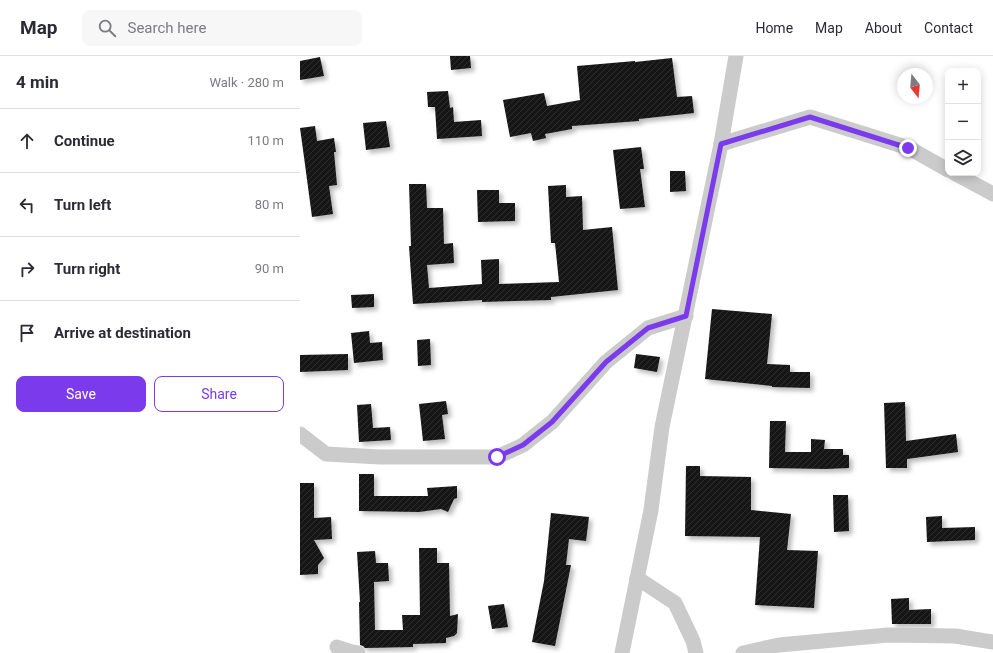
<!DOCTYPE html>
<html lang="en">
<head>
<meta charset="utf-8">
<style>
	body { margin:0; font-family:Roboto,sans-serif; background:#f7f7f7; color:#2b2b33 }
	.controls { position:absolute; right:12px; top:12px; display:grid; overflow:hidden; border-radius:8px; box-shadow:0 2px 10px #0003 }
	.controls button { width:36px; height:36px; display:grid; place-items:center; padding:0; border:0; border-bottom:1px solid #e1e1e2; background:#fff; color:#2b2b33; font:20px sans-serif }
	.compass { position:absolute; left:597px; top:12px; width:36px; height:36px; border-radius:50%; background:#fff; box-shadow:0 2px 10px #0003; rotate:164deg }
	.stop { position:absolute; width:12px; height:12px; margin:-9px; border:3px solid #7c3aed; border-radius:50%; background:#fff }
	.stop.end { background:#7c3aed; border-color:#fff; box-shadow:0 1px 4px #0008 }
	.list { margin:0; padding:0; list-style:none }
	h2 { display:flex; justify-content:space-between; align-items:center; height:52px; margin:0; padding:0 16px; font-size:17px }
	h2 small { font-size:13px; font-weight:400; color:#7c7c81 }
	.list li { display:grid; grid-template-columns:26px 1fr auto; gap:12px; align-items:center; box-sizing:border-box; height:64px; padding:0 16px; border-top:1px solid #e1e1e2 }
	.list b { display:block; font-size:15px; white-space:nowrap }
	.list em { font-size:13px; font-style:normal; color:#7c7c81 }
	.actions { display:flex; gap:8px; padding:12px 16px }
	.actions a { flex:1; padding:9px 0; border:1px solid #7c3aed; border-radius:8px; text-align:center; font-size:14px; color:#7c3aed }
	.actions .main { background:#7c3aed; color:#fff }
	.icon { flex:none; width:22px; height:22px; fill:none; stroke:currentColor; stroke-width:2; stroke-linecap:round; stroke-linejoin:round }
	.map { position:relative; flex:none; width:693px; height:597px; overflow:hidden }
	header { display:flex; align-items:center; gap:24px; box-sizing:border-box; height:56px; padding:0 20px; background:#fff; border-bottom:1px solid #e1e1e2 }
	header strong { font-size:19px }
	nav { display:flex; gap:22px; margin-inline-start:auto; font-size:14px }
	.search { width:280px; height:36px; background:#f7f7f7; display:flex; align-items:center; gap:10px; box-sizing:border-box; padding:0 14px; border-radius:8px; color:#7c7c81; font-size:15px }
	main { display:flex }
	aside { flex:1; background:#fff }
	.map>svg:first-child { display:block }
</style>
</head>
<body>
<header>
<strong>Map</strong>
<div class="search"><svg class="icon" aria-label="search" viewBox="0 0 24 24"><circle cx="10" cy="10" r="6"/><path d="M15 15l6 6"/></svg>Search here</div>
<nav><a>Home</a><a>Map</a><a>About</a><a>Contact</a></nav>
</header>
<main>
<aside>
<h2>4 min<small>Walk · 280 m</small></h2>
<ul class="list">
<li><svg class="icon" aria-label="ahead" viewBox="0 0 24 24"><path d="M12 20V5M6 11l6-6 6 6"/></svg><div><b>Continue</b></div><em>110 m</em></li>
<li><svg class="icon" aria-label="left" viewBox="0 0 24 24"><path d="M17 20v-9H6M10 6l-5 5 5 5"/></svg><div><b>Turn left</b></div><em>80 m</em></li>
<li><svg class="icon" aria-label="right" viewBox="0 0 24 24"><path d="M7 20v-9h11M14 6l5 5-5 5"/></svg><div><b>Turn right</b></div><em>90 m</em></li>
<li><svg class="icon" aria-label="arrive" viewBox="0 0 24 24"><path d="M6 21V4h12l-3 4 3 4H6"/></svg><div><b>Arrive at destination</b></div></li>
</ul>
<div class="actions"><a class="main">Save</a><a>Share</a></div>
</aside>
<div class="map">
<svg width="693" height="597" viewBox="0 0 693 597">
	<defs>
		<pattern id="building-hatch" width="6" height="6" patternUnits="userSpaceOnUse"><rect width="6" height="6" fill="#151515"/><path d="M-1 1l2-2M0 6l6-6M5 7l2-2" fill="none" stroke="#2f2f2f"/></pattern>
		<filter id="shadow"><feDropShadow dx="3.5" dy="3.5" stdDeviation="2" flood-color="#0004"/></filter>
	</defs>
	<rect width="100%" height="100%" fill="#fff"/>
	<g fill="url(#building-hatch)" filter="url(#shadow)">
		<polygon points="150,0 170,0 171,12 151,14"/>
		<polygon points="20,1 24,20 0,24 0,5"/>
		<polygon points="372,2 377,41 392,40 394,57 339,63 339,65 272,70 272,73 245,78 246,82 233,85 231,77 210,81 203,44 244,37 247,50 280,44 277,10 335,5 335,6"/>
		<polygon points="148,35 150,52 153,51 154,66 181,64 182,80 137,83 135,51 128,51 127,36"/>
		<polygon points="86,65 90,91 66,94 63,67"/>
		<polygon points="15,70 17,85 34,82 36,96 34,96 37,129 29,130 33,158 12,161 4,101 0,72"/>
		<polygon points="341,91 344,113 340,113 345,151 320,153 313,94"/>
		<polygon points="370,115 385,115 386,135 370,136"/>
		<polygon points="109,128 126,128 127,152 143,152 144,188 153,187 154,207 127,209 129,232 182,228 181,204 199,203 199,228 259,226 255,187 251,187 248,130 266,129 266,141 282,140 283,174 312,171 318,234 251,241 251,244 182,246 182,244 113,248 109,190 111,190"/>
		<polygon points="177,134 199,134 199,147 215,147 215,165 178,166"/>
		<polygon points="74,238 74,251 52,252 51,239"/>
		<polygon points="412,253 472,258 467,308 490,309 490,316 510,316 510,332 472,331 472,330 405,323"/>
		<polygon points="69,275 70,287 82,286 83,304 54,307 51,277"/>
		<polygon points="130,283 131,309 118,310 117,284"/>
		<polygon points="48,298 48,314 0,316 0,299"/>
		<polygon points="336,298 360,301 357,316 334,312"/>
		<polygon points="146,345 148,358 142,359 145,383 123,385 119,348"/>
		<polygon points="605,346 606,385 656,378 658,396 607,403 607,412 586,412 584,347"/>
		<polygon points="71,348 73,372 90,371 91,384 59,386 57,349"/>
		<polygon points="470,365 486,365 485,396 511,396 511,383 525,384 524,393 543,393 543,399 549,399 549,412 525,413 469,412"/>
		<polygon points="386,410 400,410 400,420 451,421 451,454 491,458 487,494 518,495 514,552 455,549 460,481 385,480"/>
		<polygon points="59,418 74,418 74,440 128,440 127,432 157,430 157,442 154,443 148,456 141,453 119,456 59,455"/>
		<polygon points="0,427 14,427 14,462 31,461 32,483 14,484 24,502 18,509 18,518 0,519"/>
		<polygon points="533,439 548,439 549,475 534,476"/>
		<polygon points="251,457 289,461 286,485 269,483 266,509 271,509 255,590 232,586 244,525"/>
		<polygon points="642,460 642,472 675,471 675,484 627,486 626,461"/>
		<polygon points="119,492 137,492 137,507 149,507 150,560 158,558 157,577 154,580 146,582 146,587 113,588 113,591 65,592 63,590 60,589 59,546 60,546 57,496 75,495 76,507 88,507 89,525 74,526 75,574 103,574 102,559 120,559"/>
		<polygon points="609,542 609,554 631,553 631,568 592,568 591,543"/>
		<polygon points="204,548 208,571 192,573 188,550"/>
	</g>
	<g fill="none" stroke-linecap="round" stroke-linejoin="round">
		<g stroke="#cbcbcb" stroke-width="15">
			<polyline points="421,88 510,61 609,92 648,114"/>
			<polyline points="654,117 693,138"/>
			<polyline points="0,378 26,398 80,401 197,401 223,389 252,366 306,306 348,272 386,260"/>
			<polyline points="337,522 375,547 393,585 396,597"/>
			<polyline points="37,591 52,596 58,597"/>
			<polyline points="322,597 351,454 362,371 421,88 436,0"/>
			<polyline points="443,597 479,589 588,579 655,580 693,586"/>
		</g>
	</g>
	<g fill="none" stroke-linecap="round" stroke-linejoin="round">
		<polyline stroke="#7c3aed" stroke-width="5" points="197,401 223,389 252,366 306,306 348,272 386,260 421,88 510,61 608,92"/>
	</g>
</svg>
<div class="controls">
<button>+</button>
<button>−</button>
<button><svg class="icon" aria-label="layers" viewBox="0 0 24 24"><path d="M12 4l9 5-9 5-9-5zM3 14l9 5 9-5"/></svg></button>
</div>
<svg class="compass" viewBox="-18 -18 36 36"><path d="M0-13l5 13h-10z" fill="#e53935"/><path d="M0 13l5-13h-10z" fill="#7c7c81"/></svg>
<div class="stop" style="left:197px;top:401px"></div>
<div class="stop end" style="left:608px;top:92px"></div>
</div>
</main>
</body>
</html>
